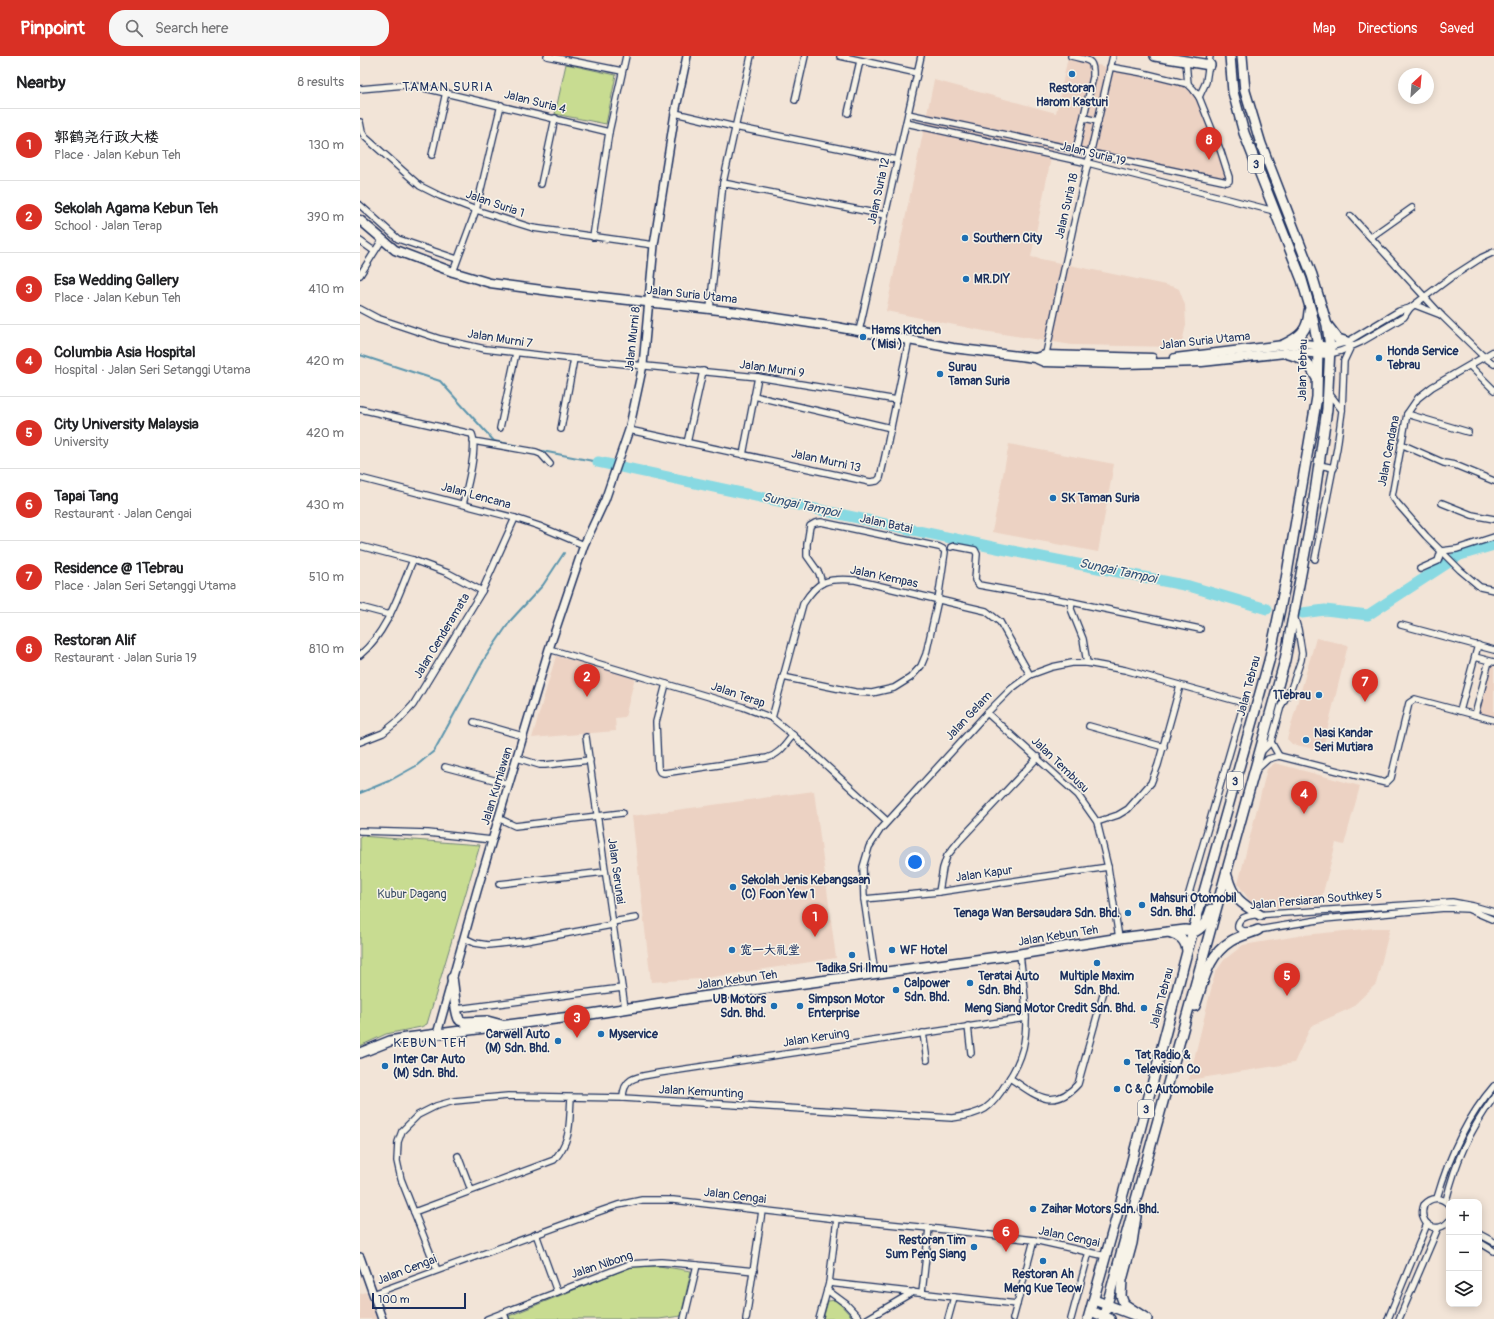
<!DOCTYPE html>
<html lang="en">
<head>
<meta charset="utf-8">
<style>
	body { margin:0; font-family:Pangolin,"LXGW WenKai TC",sans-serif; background:#f6f6f6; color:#202124 }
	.controls { position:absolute; right:12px; bottom:12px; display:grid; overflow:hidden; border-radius:8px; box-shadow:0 2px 10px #0003 }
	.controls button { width:36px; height:36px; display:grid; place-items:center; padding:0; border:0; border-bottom:1px solid #e0e0e0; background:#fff; color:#202124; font:20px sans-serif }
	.compass { position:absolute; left:1038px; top:12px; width:36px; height:36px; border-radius:50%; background:#fff; box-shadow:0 2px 10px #0003; rotate:26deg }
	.scale { position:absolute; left:12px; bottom:10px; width:94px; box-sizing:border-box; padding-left:4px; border:2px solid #1b2f5e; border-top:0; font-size:11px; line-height:14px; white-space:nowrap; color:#1b2f5e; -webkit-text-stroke:3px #f7f3e8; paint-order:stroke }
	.you { position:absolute; left:555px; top:806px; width:14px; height:14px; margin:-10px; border:3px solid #fff; border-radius:50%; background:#1a73e8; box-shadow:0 0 0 6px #1a73e833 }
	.badge { display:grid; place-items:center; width:26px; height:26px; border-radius:50%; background:#d93025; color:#fff; font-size:13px; font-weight:700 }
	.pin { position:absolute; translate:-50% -33px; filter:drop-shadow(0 1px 2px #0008) }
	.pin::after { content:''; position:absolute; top:21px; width:14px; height:12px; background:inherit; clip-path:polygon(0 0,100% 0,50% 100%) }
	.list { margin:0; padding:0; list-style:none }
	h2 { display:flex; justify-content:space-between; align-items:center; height:52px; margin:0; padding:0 16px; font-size:17px }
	h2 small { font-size:13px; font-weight:400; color:#757577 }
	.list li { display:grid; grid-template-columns:26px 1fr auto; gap:12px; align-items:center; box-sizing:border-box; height:72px; padding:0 16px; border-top:1px solid #e0e0e0 }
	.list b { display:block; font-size:15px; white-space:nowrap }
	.list p { margin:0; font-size:13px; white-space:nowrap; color:#757577 }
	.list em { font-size:13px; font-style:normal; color:#757577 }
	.icon { flex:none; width:22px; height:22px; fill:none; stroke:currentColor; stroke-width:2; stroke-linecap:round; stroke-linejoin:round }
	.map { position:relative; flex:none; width:1134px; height:1263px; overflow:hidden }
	header { display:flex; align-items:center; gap:24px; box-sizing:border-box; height:56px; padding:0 20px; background:#d93025; color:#fff }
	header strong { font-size:19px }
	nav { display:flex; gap:22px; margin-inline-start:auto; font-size:14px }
	.search { width:280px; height:36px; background:#f6f6f6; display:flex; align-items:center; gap:10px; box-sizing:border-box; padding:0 14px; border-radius:16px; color:#757577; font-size:15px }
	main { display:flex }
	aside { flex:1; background:#fff }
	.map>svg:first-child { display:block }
</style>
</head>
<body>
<header>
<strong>Pinpoint</strong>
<div class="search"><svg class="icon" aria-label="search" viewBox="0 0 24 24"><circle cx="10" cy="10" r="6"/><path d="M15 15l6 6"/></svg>Search here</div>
<nav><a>Map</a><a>Directions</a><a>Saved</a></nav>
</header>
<main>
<aside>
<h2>Nearby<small>8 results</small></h2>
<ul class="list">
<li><span class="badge">1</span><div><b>郭鹤尧行政大楼</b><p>Place · Jalan Kebun Teh</p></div><em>130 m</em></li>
<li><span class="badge">2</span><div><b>Sekolah Agama Kebun Teh</b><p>School · Jalan Terap</p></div><em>390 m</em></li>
<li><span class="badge">3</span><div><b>Esa Wedding Gallery</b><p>Place · Jalan Kebun Teh</p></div><em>410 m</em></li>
<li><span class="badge">4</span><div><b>Columbia Asia Hospital</b><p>Hospital · Jalan Seri Setanggi Utama</p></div><em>420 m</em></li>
<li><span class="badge">5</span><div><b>City University Malaysia</b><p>University</p></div><em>420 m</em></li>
<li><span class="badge">6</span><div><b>Tapai Tang</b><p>Restaurant · Jalan Cengai</p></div><em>430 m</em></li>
<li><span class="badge">7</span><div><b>Residence @ 1Tebrau</b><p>Place · Jalan Seri Setanggi Utama</p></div><em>510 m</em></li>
<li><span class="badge">8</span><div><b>Restoran Alif</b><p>Restaurant · Jalan Suria 19</p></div><em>810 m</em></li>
</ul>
</aside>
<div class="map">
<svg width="1134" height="1263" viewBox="0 0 1134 1263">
	<rect width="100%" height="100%" fill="#f2e4d7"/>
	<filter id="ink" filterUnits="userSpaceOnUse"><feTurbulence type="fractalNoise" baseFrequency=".025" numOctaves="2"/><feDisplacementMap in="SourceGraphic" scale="8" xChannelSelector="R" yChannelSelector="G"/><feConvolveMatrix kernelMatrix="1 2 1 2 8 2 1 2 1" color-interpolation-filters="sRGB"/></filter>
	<g filter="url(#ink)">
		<g fill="#ecd2c3">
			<polygon points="708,1 753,13 785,19 826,30 832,34 837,43 860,99 867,124 694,87 671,201 815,231 819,233 825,249 826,269 822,286 818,291 712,289 624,275 526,255 574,24 696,57"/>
			<polygon points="649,388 754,408 738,496 632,476"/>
			<polygon points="956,582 988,589 962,695 932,688 927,683"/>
			<polygon points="196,600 275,621 265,661 255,662 256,675 172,682"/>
			<polygon points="1131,608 1134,609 1134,662 1118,657"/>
			<polygon points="915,707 1000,730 984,789 976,787 960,848 900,852 894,851 878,828 907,713"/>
			<polygon points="454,735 476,902 340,923 291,926 272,760"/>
			<polygon points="1015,872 1030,872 1016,928 991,952 951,970 934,1007 829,1024 855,917 864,904 883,889 944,879"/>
			<polygon points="6,1236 17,1263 0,1263 0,1238"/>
		</g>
		<g fill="#c8dc91" stroke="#728678">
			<polygon points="206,8 256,19 246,68 195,58"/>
			<polygon points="0,780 120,789 67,968 61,971 26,978 0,990"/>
			<polygon points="299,1210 331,1215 321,1260 299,1263 150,1263 149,1260 271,1211"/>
			<polygon points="476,1244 494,1263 463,1263 468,1245"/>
		</g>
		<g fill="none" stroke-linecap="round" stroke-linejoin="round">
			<g stroke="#5c95ad" stroke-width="2">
				<polyline points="0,299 80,325 134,385 159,390"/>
				<polyline points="177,394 238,406"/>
				<polyline points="0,737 29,725 56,710 74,695 125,602 151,564 183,529 204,497"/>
			</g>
			<g stroke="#88d9e2" stroke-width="11">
				<polyline points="238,406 637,492 829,530 907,553"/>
				<polyline points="942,557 965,554 1008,559 1100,499 1134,489"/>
			</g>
			<g stroke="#1b2f5e" stroke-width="8">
				<g id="minor">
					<polyline points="187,0 262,15"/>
					<polyline points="480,0 557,17"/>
					<path d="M711,0C728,5 734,1 733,21L716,94"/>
					<polyline points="750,11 783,17 828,28"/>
					<polyline points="0,33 45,29 56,30 249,76"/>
					<polyline points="839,41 846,26 850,0"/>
					<polyline points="435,44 445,0"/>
					<polyline points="315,57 375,71 537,104"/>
					<polyline points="488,57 500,5"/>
					<polyline points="548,58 867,126 869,125 869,121 861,96 839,41 833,33 828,28 826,6"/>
					<polyline points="724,62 738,65"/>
					<polyline points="0,66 2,76 5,81 60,130 80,140 116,154 173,172 294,189"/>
					<polyline points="546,67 728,107 914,155"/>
					<polyline points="72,99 86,36"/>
					<polyline points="363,127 525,159"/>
					<polyline points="181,128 195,62"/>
					<polyline points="0,149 38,183 97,203"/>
					<polyline points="991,160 1082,260 1124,301 1134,308"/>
					<polyline points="233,181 249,76 266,0"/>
					<polyline points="1011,181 1052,152"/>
					<polyline points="0,185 14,195"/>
					<polyline points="93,216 116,154 141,49"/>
					<polyline points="0,219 22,184"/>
					<polyline points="1055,249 1081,259"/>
					<polyline points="0,253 17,262 80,283 125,293 214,303 398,321 537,344"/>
					<polyline points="350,253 363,127 391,0"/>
					<polyline points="499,275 561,0"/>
					<polyline points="970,291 987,286 1039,255 1050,252 1090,222 1121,202 1134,196"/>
					<polyline points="1134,295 1072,331 1058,342 1047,358 1032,440 1037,447 1066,480 1100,514 1120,531 1134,534"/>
					<polyline points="969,298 981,295 1001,286 1044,261 1050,252"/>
					<polyline points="685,302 714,167 753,0"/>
					<polyline points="1110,310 1134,334"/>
					<polyline points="968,336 982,354"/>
					<polyline points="394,340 531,372"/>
					<path d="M0,353L112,378C118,392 107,432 103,448"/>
					<polyline points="1047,358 1108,376"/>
					<polyline points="140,372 156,297"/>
					<polyline points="201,373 214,303"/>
					<polyline points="269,374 510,426 517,425 520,422 525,400 549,284"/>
					<polyline points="113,385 176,396 181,398 190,408"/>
					<polyline points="327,387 343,315"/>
					<polyline points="1041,388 1084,407 1095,409 1134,425"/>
					<polyline points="383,399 398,321"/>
					<polyline points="959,409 974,412"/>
					<polyline points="0,422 155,462 179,470 224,489"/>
					<polyline points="1082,447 1112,459 1134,463"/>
					<polyline points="0,490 53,504 88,517 122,535"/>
					<polyline points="591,491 594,490 615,494 617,498 615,524 619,529 712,546 840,573"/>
					<polyline points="955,503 977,392 982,355 984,305 991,290"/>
					<polyline points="1060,513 1078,505 1081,495 1097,493 1134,481"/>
					<polyline points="712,546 711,553 723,583 727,607"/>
					<polyline points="0,551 30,559"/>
					<polyline points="1041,569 1134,594"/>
					<polyline points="189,593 383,651 412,662 433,679 527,765"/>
					<path d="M0,599C28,575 39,537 53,504"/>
					<polyline points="1115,601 1134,606"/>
					<polyline points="423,621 495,636 512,637 534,632 550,622 561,610 566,598 578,544 585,496 583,493 579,491 461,466 455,467 450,470 447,488 447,500 459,517 462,527"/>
					<path d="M306,628L296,666L298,712L300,716L304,717L407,702C420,698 425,689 433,679"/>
					<polyline points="1100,655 1118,589"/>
					<polyline points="627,657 718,739 737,766 748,811 759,882"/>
					<polyline points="1115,659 1129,605"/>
					<path d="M412,662L443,548C458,524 467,522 495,524L626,555L640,566L670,619"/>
					<polyline points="114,666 163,680"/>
					<polyline points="729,670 804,691"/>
					<polyline points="226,681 265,952"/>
					<polyline points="0,686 23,677 39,664 53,649 122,535 155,462"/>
					<polyline points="911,686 919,700"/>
					<polyline points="901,696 911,686 921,650 927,639 931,633 941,604 942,597 938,573 934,560"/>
					<polyline points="157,702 180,709 185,709 230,704"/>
					<polyline points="85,711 149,728"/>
					<polyline points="896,714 908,703 919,700 1026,727 1031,722 1049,647 1055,643 1134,664"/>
					<polyline points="138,762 155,770 262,757"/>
					<polyline points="737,766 758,759 768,753 791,727 798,709 820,630"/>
					<polyline points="0,775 68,777 132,784"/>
					<polyline points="139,828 245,816"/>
					<polyline points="579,836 583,812 587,800 599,785 678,701"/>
					<polyline points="504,843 579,836 748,811"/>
					<path d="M1134,856L1113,850L1092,846L894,859C886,860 877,863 878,872L884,875L898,874L964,863L1085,852L1108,853L1134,864"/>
					<polyline points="252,866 276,862"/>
					<polyline points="104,882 115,887 128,889 166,885 252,869"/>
					<polyline points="515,917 504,843 503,811 509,791 520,774 627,657 651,633 670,619 692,611 712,607 727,607 765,614 884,647 829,837 841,844"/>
					<polyline points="97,953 262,932"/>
					<polyline points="608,970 611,997"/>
					<polyline points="563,977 567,1004"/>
					<path d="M650,1022C675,1039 693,1056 718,1028L744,935"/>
					<path d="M263,1042C263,1019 281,1021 299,1017L666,962"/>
					<polyline points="98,1100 111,1134"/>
					<path d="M1077,1142C1089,1101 1106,1062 1134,1030"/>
					<path d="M1086,1145C1096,1104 1109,1076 1134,1041"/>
					<path d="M1089,1149C1081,1140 1071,1141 1064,1149C1057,1167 1076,1180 1089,1165"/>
					<path d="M54,1156L194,1104C212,1083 209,1068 211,1042"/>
					<polyline points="176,1178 197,1236"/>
					<polyline points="1119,1178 1134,1186"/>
					<polyline points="1119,1186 1134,1195"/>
					<path d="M77,1214L41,1123L37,1105L38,1086L42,1075L58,1059L76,1050L94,1045L148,1040L263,1042L592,1062C623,1058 631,1053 647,1026C654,1016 660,1004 663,992C670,962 663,929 660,898"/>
					<polyline points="469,1227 657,1248"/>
					<polyline points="467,1234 486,1248 500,1263"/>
					<polyline points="562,1237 569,1172"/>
					<polyline points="13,1238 235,1157 258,1149 282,1144 313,1144 477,1163 569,1172 674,1184 746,1200"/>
					<polyline points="144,1257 146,1263"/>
					<polyline points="127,1263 270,1208 301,1206 337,1209 394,1215"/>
					<polyline points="324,1263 337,1209"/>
					<polyline points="386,1263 402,1155"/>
					<polyline points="459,1263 469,1227 477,1163"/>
					<polyline points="507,1263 553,1236"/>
					<polyline points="588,1263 594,1241"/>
					<polyline points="653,1263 674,1184"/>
					<polyline points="711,1263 729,1196"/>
					<polyline points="1028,1263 1067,1168"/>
					<polyline points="1039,1263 1078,1172"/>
				</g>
			</g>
			<g stroke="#1b2f5e" stroke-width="10">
				<g id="tertiary">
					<polyline points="77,978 117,835 189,593 224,489 245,444 269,374 283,309 294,189 315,57 327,0"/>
					<polyline points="0,1201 22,1263"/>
				</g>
			</g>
			<g stroke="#1b2f5e" stroke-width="11">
				<g id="secondary">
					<polyline points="0,164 35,194 93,216 130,227 205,237 377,256 476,271 593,292 675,302 684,306 763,308 842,306 934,296 969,298"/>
					<polyline points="675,302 685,299 792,302"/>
					<polyline points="815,302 923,289 945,288 970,291"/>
				</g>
			</g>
			<g stroke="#1b2f5e" stroke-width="12">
				<g id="primary">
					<polyline points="795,0 850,9"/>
					<path d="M92,922C94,931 95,956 99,963C100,965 102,965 104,966L127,965L142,969"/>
					<polyline points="0,997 30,985 47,982 218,960 334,942 660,898 760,882 825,874 833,875"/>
					<polyline points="734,1244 782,1262"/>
					<polyline points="731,1255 750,1263"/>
				</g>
			</g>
			<g stroke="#1b2f5e" stroke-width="12">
				<g id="trunk">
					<polyline points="968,270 978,283 987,286"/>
					<path d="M923,289C940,281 948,275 949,255"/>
					<path d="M925,297C943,302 947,304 956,321"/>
					<path d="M867,820C873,842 880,847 900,859"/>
					<path d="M833,875H836C845,870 848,863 851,853"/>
					<path d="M809,876C820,880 825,883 827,894"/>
					<path d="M835,950C844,925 847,900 871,885C879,880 889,878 898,874"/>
					<polyline points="776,1160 772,1187 762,1224 761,1240 764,1248 787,1263"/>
					<polyline points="728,1263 765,1131 827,896 909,605 925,529 957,341 958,289 952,258 942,224 884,77 873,36 870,0"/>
					<polyline points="743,1263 925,604 951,464 967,353 970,291 967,269 952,219 901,88 885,35 882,0"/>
				</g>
			</g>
			<use href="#minor" stroke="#f7f3e8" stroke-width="5.5"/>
			<use href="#tertiary" stroke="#f7f3e8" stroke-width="7"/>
			<use href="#secondary" stroke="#f7f3e8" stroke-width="8"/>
			<use href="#primary" stroke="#f7f3e8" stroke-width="9"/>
			<use href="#trunk" stroke="#f7f3e8" stroke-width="9"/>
		</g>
	</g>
	<g fill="#1f6fb2" stroke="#f7f3e8" stroke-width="1.5">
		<circle cx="712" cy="18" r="4"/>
		<circle cx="605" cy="182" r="4"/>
		<circle cx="606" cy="223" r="4"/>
		<circle cx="503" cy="281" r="4"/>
		<circle cx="1019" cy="302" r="4"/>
		<circle cx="580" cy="318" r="4"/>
		<circle cx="693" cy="442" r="4"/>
		<circle cx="959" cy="639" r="4"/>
		<circle cx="946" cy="684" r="4"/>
		<circle cx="373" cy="831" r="4"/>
		<circle cx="782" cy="849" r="4"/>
		<circle cx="768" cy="857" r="4"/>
		<circle cx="372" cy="894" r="4"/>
		<circle cx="532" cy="894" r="4"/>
		<circle cx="492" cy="899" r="4"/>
		<circle cx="737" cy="907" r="4"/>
		<circle cx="610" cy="927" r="4"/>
		<circle cx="536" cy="934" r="4"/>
		<circle cx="414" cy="950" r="4"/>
		<circle cx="440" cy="950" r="4"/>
		<circle cx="784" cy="952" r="4"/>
		<circle cx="241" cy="978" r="4"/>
		<circle cx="198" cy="985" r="4"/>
		<circle cx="767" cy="1006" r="4"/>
		<circle cx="25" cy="1010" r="4"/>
		<circle cx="757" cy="1033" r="4"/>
		<circle cx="673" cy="1153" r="4"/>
		<circle cx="614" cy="1191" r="4"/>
		<circle cx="683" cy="1205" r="4"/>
	</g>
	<g text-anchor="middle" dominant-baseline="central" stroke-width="3" stroke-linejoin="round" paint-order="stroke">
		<g fill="#f7f3e8" stroke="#5d6a87" stroke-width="1">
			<rect x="888" y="99" width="16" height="18" rx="3"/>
			<rect x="867" y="716" width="16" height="18" rx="3"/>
			<rect x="778" y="1044" width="16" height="18" rx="3"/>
		</g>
		<g font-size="11" font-weight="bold" fill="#1b2f5e">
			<text x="896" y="108">3</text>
			<text x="875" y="725">3</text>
			<text x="786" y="1053">3</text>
		</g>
		<g font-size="12" font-weight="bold" fill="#1b2f5e" stroke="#f7f3e8" text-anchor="start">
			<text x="712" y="32" text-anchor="middle">Restoran<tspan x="712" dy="14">Harom Kasturi</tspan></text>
			<text x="613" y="182">Southern City</text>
			<text x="614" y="223">MR.DIY</text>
			<text x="511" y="274">Hams Kitchen<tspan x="511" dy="14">( Misi )</tspan></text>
			<text x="1027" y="295">Honda Service<tspan x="1027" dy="14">Tebrau</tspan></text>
			<text x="588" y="311">Surau<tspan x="588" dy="14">Taman Suria</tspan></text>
			<text x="701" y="442">SK Taman Suria</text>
			<text x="951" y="639" text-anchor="end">1Tebrau</text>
			<text x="954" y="677">Nasi Kandar<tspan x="954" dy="14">Seri Mutiara</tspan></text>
			<text x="381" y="824">Sekolah Jenis Kebangsaan<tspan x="381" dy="14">(C) Foon Yew 1</tspan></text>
			<text x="790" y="842">Mahsuri Otomobil<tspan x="790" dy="14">Sdn. Bhd.</tspan></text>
			<text x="760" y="857" text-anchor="end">Tenaga Wan Bersaudara Sdn. Bhd.</text>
			<text x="380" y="894">宽一大礼堂</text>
			<text x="540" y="894">WF Hotel</text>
			<text x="492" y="912" text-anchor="middle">Tadika Sri Ilmu</text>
			<text x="618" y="920">Teratai Auto<tspan x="618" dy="14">Sdn. Bhd.</tspan></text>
			<text x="737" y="920" text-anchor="middle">Multiple Maxim<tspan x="737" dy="14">Sdn. Bhd.</tspan></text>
			<text x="544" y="927">Calpower<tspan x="544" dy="14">Sdn. Bhd.</tspan></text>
			<text x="406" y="943" text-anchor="end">UB Motors<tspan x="406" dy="14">Sdn. Bhd.</tspan></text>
			<text x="448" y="943">Simpson Motor<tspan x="448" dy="14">Enterprise</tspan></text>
			<text x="776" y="952" text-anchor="end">Meng Siang Motor Credit Sdn. Bhd.</text>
			<text x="190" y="978" text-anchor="end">Carwell Auto<tspan x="190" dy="14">(M) Sdn. Bhd.</tspan></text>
			<text x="249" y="978">Myservice</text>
			<text x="775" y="999">Tat Radio &amp;<tspan x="775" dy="14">Television Co</tspan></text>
			<text x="33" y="1003">Inter Car Auto<tspan x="33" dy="14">(M) Sdn. Bhd.</tspan></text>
			<text x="765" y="1033">C &amp; C Automobile</text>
			<text x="681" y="1153">Zaihar Motors Sdn. Bhd.</text>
			<text x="606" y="1184" text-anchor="end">Restoran Tim<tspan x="606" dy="14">Sum Peng Siang</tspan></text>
			<text x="683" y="1218" text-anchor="middle">Restoran Ah<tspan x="683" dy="14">Meng Kue Teow</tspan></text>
		</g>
		<g font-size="12" fill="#1b2f5e" stroke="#f7f3e8">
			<text transform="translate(175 46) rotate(14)">Jalan Suria 4</text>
			<text transform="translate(733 98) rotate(14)">Jalan Suria 19</text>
			<text transform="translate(519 135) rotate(-78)">Jalan Suria 12</text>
			<text transform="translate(135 148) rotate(19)">Jalan Suria 1</text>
			<text transform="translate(707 150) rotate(-77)">Jalan Suria 18</text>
			<text transform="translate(332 239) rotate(6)">Jalan Suria Utama</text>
			<text transform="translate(140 283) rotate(9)">Jalan Murni 7</text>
			<text transform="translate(273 283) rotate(-84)">Jalan Murni 8</text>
			<text transform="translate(845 285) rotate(-6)">Jalan Suria Utama</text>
			<text transform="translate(412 313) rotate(8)">Jalan Murni 9</text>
			<text transform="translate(943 314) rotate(-89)">Jalan Tebrau</text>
			<text transform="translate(1029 395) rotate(-79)">Jalan Cendana</text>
			<text transform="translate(466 405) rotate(12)">Jalan Murni 13</text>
			<text transform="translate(116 440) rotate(15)">Jalan Lencana</text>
			<text transform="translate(526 468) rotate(12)">Jalan Batai</text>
			<text transform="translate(524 521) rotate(12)">Jalan Kempas</text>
			<text transform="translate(82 580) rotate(-59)">Jalan Cenderamata</text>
			<text transform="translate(889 630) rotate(-75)">Jalan Tebrau</text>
			<text transform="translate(378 639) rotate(19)">Jalan Terap</text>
			<text transform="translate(609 660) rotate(-47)">Jalan Gelam</text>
			<text transform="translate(700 709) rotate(44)">Jalan Tembusu</text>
			<text transform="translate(137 730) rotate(-73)">Jalan Kurniawan</text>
			<text transform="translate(256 815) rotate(82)">Jalan Serunai</text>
			<text transform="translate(624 818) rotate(-8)">Jalan Kapur</text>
			<text transform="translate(956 844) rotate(-5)">Jalan Persiaran Southkey 5</text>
			<text transform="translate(698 880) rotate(-9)">Jalan Kebun Teh</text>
			<text transform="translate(377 924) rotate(-8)">Jalan Kebun Teh</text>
			<text transform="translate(802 942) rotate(-75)">Jalan Tebrau</text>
			<text transform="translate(456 982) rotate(-9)">Jalan Keruing</text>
			<text transform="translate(341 1036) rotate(3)">Jalan Kemunting</text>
			<text transform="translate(375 1140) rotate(7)">Jalan Cengai</text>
			<text transform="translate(709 1181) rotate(12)">Jalan Cengai</text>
			<text transform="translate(242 1209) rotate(-18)">Jalan Nibong</text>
			<text transform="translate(47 1214) rotate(-21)">Jalan Cengai</text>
		</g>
		<g font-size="12" fill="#3e5268" stroke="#f7f3e8">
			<text x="52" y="838">Kubur Dagang</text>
		</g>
		<g font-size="13" letter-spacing="1" fill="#1b2f5e" stroke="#f7f3e8">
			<text x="88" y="31">TAMAN SURIA</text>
			<text x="70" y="987">KEBUN TEH</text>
		</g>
		<g font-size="13" font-style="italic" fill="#315178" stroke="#f7f3e8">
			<text transform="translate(441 449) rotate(12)">Sungai Tampoi</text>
			<text transform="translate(758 515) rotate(12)">Sungai Tampoi</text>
		</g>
	</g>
</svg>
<div class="controls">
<button>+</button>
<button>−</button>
<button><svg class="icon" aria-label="layers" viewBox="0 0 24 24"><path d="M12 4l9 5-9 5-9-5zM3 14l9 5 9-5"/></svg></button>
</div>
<svg class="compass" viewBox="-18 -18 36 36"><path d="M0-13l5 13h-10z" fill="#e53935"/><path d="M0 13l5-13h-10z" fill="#757577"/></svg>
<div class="scale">100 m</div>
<div class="you"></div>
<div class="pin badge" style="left:455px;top:881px">1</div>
<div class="pin badge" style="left:227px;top:641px">2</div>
<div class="pin badge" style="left:217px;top:982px">3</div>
<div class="pin badge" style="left:944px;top:758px">4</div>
<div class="pin badge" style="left:927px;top:940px">5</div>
<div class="pin badge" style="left:646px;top:1196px">6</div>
<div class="pin badge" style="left:1005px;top:646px">7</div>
<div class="pin badge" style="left:849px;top:104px">8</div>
</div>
</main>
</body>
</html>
